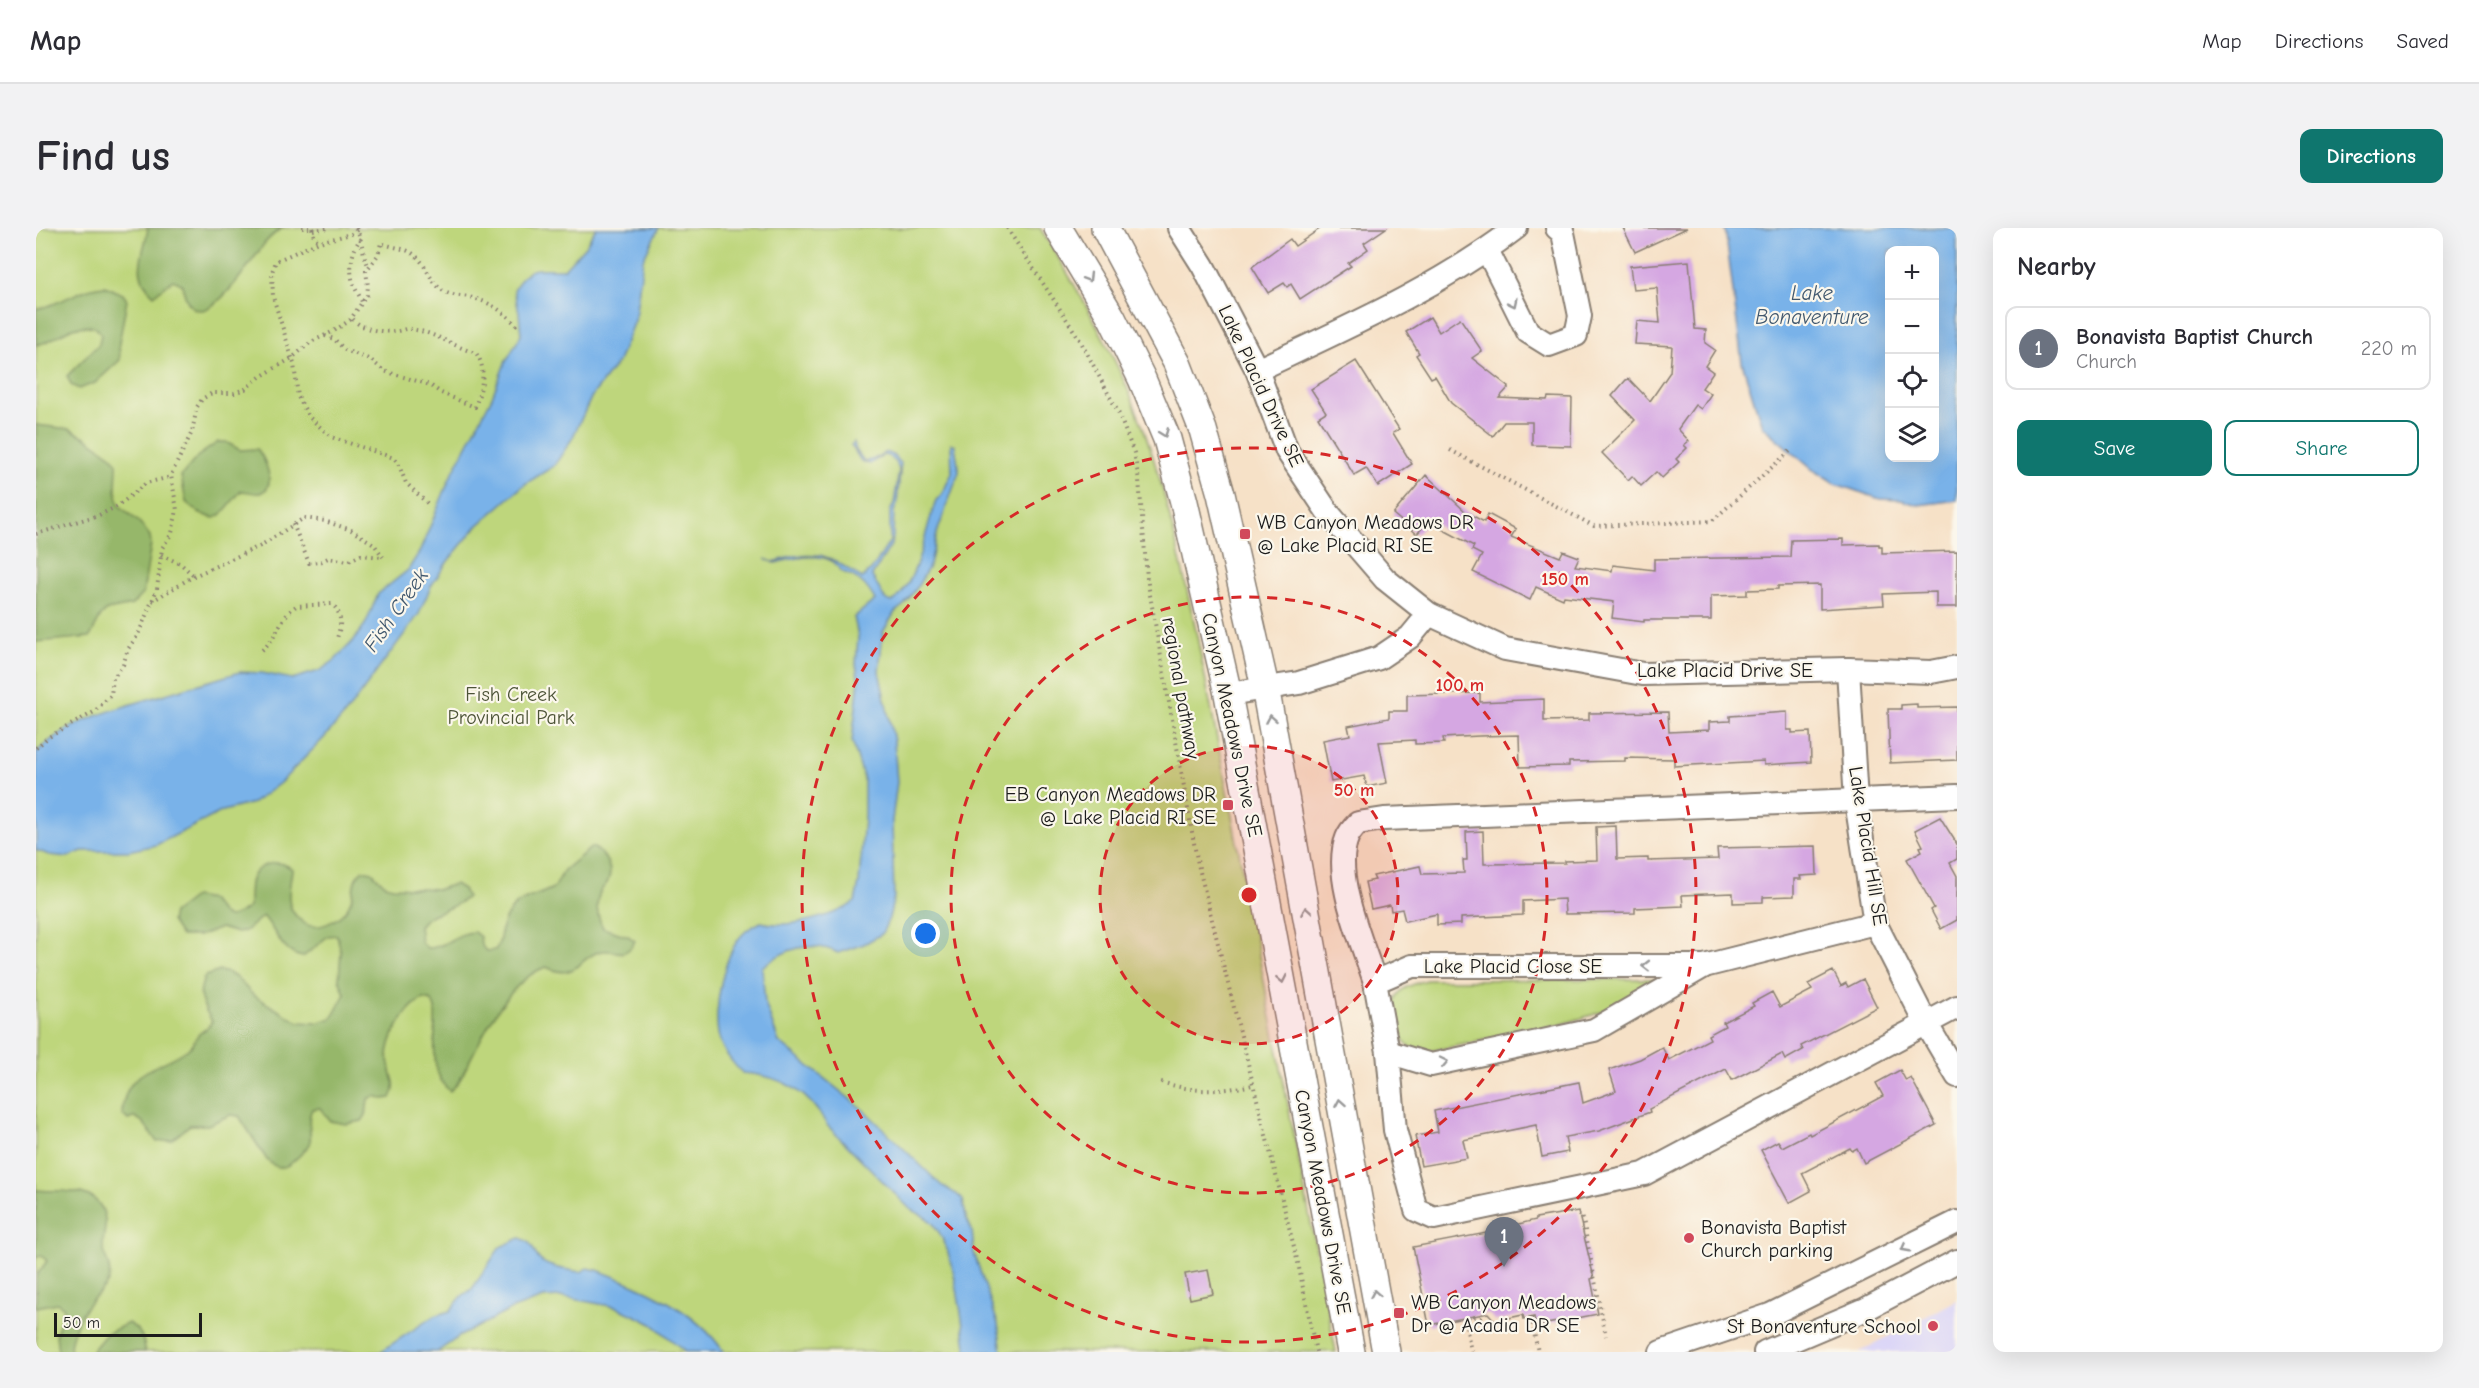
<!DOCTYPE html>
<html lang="en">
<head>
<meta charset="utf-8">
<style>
	body { margin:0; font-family:"Comic Neue",sans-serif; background:#f2f2f3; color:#2b2b33 }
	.controls { position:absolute; right:18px; top:18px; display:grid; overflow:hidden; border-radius:12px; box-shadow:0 6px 24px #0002 }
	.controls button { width:54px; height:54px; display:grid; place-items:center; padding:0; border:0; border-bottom:2px solid #e1e1e2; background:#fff; color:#2b2b33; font:30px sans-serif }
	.scale { position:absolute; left:18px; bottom:15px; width:148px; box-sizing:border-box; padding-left:6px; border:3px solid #1c1c1c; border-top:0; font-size:16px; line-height:21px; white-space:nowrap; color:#1c1c1c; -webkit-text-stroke:4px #fbf7ec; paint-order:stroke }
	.you { position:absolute; left:890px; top:706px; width:21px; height:21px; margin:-15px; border:4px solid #fff; border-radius:50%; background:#1a73e8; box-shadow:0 0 0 9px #1a73e833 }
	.badge { display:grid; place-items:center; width:39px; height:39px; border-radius:50%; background:#0f766e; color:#fff; font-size:20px; font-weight:700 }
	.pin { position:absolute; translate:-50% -50px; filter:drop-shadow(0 2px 3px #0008) }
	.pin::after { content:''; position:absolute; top:32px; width:21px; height:18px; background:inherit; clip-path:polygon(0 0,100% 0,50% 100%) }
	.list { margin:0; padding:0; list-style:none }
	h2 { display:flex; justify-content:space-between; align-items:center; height:78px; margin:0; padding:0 24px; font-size:26px }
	h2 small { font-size:20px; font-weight:400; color:#7c7c81 }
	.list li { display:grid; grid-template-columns:39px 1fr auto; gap:18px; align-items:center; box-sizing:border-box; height:84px; margin:0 12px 12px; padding:0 12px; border:2px solid #e1e1e2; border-radius:12px }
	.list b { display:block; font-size:22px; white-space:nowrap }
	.list p { margin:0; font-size:20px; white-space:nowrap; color:#7c7c81 }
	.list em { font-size:20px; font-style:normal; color:#7c7c81 }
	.actions { display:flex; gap:12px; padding:18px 24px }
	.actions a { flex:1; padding:14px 0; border:2px solid #0f766e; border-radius:12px; text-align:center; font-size:21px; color:#0f766e }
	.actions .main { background:#0f766e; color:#fff }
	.icon { flex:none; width:33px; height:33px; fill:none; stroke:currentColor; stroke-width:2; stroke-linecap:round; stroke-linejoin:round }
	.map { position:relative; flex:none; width:1921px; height:1124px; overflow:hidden; border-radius:12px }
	header { display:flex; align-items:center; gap:36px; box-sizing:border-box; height:84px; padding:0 30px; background:#fff; border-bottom:2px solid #e1e1e2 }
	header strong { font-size:28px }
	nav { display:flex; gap:33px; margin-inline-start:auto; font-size:21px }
	.intro { display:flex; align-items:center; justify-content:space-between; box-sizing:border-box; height:144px; padding:0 36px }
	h1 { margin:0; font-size:42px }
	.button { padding:15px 27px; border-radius:12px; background:#0f766e; color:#fff; font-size:21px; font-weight:700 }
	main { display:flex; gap:36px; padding:0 36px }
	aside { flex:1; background:#fff; border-radius:12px; box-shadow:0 6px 24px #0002 }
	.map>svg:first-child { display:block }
</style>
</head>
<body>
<header>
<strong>Map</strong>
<nav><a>Map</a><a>Directions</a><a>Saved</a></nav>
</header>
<div class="intro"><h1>Find us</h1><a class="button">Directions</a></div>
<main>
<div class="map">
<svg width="1921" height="1124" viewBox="0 0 1921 1124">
	<rect width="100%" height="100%" fill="#fbf7ec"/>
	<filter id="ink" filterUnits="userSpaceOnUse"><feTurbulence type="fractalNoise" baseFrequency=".0167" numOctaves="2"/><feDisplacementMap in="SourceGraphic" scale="12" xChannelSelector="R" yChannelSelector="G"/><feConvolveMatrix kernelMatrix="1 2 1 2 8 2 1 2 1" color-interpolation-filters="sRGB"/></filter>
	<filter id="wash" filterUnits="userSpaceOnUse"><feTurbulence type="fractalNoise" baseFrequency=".008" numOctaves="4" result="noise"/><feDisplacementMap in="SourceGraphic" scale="24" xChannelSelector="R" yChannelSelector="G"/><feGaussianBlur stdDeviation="1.35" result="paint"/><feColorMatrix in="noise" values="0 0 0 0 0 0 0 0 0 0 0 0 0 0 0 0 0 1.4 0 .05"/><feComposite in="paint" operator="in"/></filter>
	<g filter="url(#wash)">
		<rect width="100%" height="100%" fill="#f6e1c7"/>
		<polygon fill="#dbd6f7" points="1921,1072 1921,1124 1823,1124"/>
		<g fill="#bed67b" stroke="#6d794c" stroke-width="1.5">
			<path d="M0,0H1004C1049,72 1092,148 1117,229C1135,286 1147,345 1160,403L1300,1124H0Z"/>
			<path d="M1624,751L1569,783L1520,798L1385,825C1380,823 1374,820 1369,815C1359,803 1352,775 1365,763C1372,757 1382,755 1391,752Z"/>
		</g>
		<g fill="#96b76b" stroke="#596a44" stroke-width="1.5">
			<path d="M112,0H247C240,4 234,9 229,15C213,35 159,126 146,56L137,52L118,67C94,46 108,27 112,0Z"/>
			<path d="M69,58L87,66L91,72L83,115L84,132L59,155L43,161L35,157L31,148L63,116L65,106L59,99C30,94 25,112 0,117V81C25,77 44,59 69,58Z"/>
			<polygon points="0,197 34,201 49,209 77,229 81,236 80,261 83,277 104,295 114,308 115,316 107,365 96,377 71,382 65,388 54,409 0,414"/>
			<path d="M182,214H190L204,222L221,221C229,229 242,260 224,265C219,266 211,263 205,263L185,287L178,290L171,288L163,285L150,274L145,248L162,228Z"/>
			<path d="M556,619C569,625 579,642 571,655C568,659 564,662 563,667C559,679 562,690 567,700L592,708L599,713C587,735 579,718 562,724C541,732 540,753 510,739C474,751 448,804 432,836C426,847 424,855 414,863C391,845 401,807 399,781L396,773L388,771C370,777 352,811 352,829C352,845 364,854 355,870L347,871L339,868L332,871L330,887L326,893L310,896L294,893L284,880L276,881C270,893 276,902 274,914C272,920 266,925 262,929C251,940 243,944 231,932L203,888L194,887L172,897H154L136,912L121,914L107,894L99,889L92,892L86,886C88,840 123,842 152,821C157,817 159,811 163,806C169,801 172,801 176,793C165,774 160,769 169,748L184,743L193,745L201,750L218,768L262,794L281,795L296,790L309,766L303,751L305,724L301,707L292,708L267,729C246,727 240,702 227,688L209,703L201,705L185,700L163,708H145L135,693L137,685L158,669L175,672C190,691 190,695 213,679C213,671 213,663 214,655C218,636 242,629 256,641C254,662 246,680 268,695C283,705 308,690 314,675C320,662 314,652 327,642L336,644L349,657L357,659L403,661L419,656L427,661L431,669C416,684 395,681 383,698L385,714L391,720C408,721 420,704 438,704L444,709L445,717L450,723L459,722C466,714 463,706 467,696C477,668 498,671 519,659L528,642Z"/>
			<path d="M0,962C24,965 64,956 69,991C70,998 68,1006 67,1014C66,1028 78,1040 72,1054C68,1062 60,1067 54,1074C46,1083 31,1113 35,1124H22L20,1106L28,1080L21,1075L0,1079V1048L11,1033L5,1027L0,1030Z"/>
			<path d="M92,1095C105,1102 108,1110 109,1124H55L70,1106Z"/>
		</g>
		<g fill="#79b2e9" stroke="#4a6782" stroke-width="1.5" fill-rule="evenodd">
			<path d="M560,0H623L607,31L599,90L582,134L556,168L536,211L518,238L489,256L441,298L412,333L395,358L383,386L311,484L288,510L244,555L217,575L187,583L120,617L92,623H46L32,629L13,627L0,622V525C34,490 88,479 133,465C157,458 180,451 204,444L226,445L256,451L283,443L299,432L318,412L330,395L342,366L372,342L384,323L414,250L456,169L469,135L485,107L483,84L478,62C493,34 500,42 528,41L550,17Z"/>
			<path d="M1689,0H1921V272L1882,277L1865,272L1844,271L1797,255L1777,242L1726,198L1706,134ZM1854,22H1898V230H1854Z"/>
			<path d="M818,214L820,222L828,233C848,234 844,212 865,235L861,275L858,284L857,310L855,317L836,348L849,371L856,374C881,359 890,298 900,272L905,268L916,245L915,215L919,217L923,244L901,305L894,337L880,361L868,377L859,384L847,404L843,443L858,513L861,554L856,593L858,669L853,690L846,706L828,716L802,725C776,711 748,721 726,739L729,775L743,814L830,884L905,957L922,967L927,972L930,989L936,1002L938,1025L962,1096L966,1124H931C925,1089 920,1030 901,1001C895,991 884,986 874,981L791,897C773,863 744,847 706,845C696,834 687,824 683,810C676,783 688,722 709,704C713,700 720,697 725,694C750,701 798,689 819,674L823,655L828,589V552L816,513L823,453L820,437L822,408L818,389L839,372C830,356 822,349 804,343C795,320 756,331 739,335L729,331L737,334L758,328L784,327L798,332L826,350L836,341L854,313V284L858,275L863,242L860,234L852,228L847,227L834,236L825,233L815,217Z"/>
			<path d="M484,1010C499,1015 494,1020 503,1031C511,1040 533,1042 545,1044L551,1040L561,1042C607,1059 659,1081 688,1124H650L616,1096L600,1088L580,1079L526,1069L507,1070L474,1082L424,1108L401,1124H344L398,1088L414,1083L426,1068L436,1061L464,1019Z"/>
		</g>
		<g id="blocks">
			<g fill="#d5a7e2">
				<polygon points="1285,0 1350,0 1328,15 1332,21 1312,35 1315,38 1264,71 1255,56 1251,59 1248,55 1232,65 1216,39 1254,11 1259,18"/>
				<polygon points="1587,0 1651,0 1599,24"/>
				<polygon points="1653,33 1659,101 1670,102 1669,115 1679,122 1669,138 1677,144 1666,160 1675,166 1665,181 1659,177 1642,201 1653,213 1648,217 1651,220 1640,231 1643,234 1626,250 1620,244 1605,258 1596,248 1592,252 1566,225 1599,192 1576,168 1590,152 1593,151 1614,173 1634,144 1636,118 1599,116 1601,93 1624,95 1621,60 1597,62 1594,38"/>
				<polygon points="1394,89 1403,104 1424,90 1446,123 1436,130 1473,159 1463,170 1511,172 1512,169 1536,170 1535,218 1496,217 1496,194 1468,194 1457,208 1415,175 1399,148 1395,150 1380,127 1383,125 1370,104"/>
				<polygon points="1320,133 1363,201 1357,205 1376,236 1342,258 1330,240 1318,247 1282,189 1290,184 1275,161"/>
				<polygon points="1390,247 1430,284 1448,294 1452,286 1480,301 1475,309 1524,329 1527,323 1543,329 1539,338 1576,343 1577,337 1618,342 1618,331 1754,329 1755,312 1807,311 1807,317 1843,316 1843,318 1846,318 1846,325 1921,323 1921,379 1900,379 1900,364 1847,366 1848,377 1784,381 1784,357 1742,358 1742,361 1711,362 1711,367 1675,368 1675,392 1608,392 1608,394 1576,390 1578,374 1528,368 1527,371 1500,359 1494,372 1437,344 1446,327 1436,322 1438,318 1406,301 1394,291 1381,306 1357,286"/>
				<polygon points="1444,465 1444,474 1508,471 1508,493 1553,492 1553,485 1632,484 1633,504 1673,502 1673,494 1694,493 1694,488 1751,484 1751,502 1756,502 1756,505 1774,504 1775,534 1728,537 1728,533 1638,538 1638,531 1589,530 1589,533 1533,534 1533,538 1484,539 1483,507 1443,508 1407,510 1408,515 1379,516 1379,512 1343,514 1351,555 1331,559 1328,548 1295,554 1287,512 1314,507 1312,498 1353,490 1353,483 1371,483 1371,467"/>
				<polygon points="1881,476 1881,480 1921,479 1921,532 1854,535 1852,481 1865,481 1865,477"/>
				<polygon points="1904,589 1921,616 1921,631 1914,635 1921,648 1921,692 1905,701 1895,682 1898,680 1871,631 1886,623 1884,619 1887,618 1879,602"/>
				<polygon points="1580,598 1581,631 1612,630 1612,633 1682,631 1681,620 1780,618 1781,647 1764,648 1765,651 1758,651 1758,668 1727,669 1727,674 1697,675 1697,665 1646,667 1647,678 1599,680 1599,685 1529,686 1528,671 1487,673 1487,687 1425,690 1425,696 1401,697 1401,686 1369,693 1366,681 1355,683 1354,677 1335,681 1329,654 1339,652 1337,648 1384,638 1386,646 1428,645 1427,632 1431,632 1430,604 1447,603 1448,636 1529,635 1529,633 1561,632 1560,599"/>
				<polygon points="1797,743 1805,758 1810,755 1812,759 1827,751 1841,779 1765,818 1767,822 1749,832 1746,826 1696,852 1690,841 1613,881 1614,884 1563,903 1529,909 1532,924 1506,929 1500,897 1427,912 1431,930 1385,938 1379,908 1402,904 1398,883 1543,854 1547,875 1580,863 1573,842 1604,831 1626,819 1633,832 1674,811 1672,807 1689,798 1687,794 1718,778 1716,775 1736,764 1744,779 1776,762 1772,756"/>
				<polygon points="1864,842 1870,853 1875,850 1900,897 1828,935 1821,920 1816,923 1814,920 1766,945 1775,963 1753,975 1725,922 1742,913 1746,919 1773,905 1774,907 1847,868 1840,855"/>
				<polygon points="1542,983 1558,1050 1555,1051 1562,1086 1500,1098 1498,1089 1488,1091 1487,1087 1459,1093 1452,1085 1393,1097 1377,1019 1482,999 1482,996 1500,992 1500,990"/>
				<polygon points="1172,1042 1177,1066 1154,1071 1149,1046"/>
			</g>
		</g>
	</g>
	<g filter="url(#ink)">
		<use href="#blocks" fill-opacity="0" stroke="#897e72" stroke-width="1.5"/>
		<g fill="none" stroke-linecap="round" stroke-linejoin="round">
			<g stroke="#897e72" stroke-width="26">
				<g id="minor">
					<polyline points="1143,0 1167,38 1221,142 1251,223 1293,286 1349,351 1393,386 1469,421 1607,446 1812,441 1895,444 1921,439"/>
					<polyline points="1451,22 1492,104 1513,117 1540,107 1544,88 1527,5 1521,0"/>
					<path d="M1221,142C1310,100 1402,60 1480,0"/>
					<polyline points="1812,441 1820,573 1839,695 1890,795 1921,848"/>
					<polyline points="1192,466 1263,455 1343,430 1374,409 1393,386"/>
					<polyline points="1839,695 1668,738 1376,738 1339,754 1352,824 1359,902 1380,982 1398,990 1608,946 1921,779"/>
					<path d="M1339,754C1327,716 1296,648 1311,610C1313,605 1318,599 1322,595L1348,591L1921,568"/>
					<polyline points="1352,824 1395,837 1558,802 1667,739"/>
					<polyline points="1625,1124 1734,1087 1921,994"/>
					<polyline points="1729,1124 1828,1082 1921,1033"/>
				</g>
			</g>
			<g stroke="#897e72" stroke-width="30">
				<g id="major">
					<polyline points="1022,0 1076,90 1106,151 1131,211 1148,274 1192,466 1315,1124"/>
					<polyline points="1069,0 1141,135 1167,202 1185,266 1229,459 1350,1124"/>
				</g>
			</g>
			<g stroke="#897e72" stroke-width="4" stroke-dasharray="1.5 4.5" stroke-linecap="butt">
				<polyline points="266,0 273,0"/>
				<polyline points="276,0 278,9 283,14"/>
				<path d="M320,0C327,13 326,26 333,39"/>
				<polyline points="971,0 1044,112 1082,184 1098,225 1103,252 1111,350 1161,632 1262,1035 1280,1124"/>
				<polyline points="277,2 292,0"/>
				<polyline points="321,2 315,6 283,14 240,33 236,44 237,69 258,136 262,169 273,189 295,209 358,230 362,235 370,255 392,276"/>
				<path d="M325,10C316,21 312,43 318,57C320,63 324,68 326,74"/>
				<path d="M289,108L298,111L309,122L335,132L348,143L394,157L405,165L439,179C445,161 452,142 440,125C418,119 399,104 374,101C369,100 365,103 360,103C346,105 324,101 316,90"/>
				<polyline points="1414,222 1558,298 1676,293 1754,223"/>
				<polyline points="257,296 273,335 284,334 292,330 313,333 325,327 346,329"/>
				<polyline points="0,306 63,287 82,278 110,255 135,249"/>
				<polyline points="125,327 145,336 158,348"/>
				<polyline points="116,373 158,348 224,318 268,290 289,293 315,302 338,316 347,329"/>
				<path d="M226,422C241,410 244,389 260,378L296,376C307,386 305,398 301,410"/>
				<path d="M0,520L11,510L58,484L75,467L77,450L87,437L92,421L102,407L121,361L126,320L136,305L141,282L135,247L156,204L161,179L166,171L176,165H198L209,161L224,149L256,130L275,114L298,103L314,92L331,67L332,58L330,43L342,27L345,15C355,19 368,20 376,25C391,34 392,54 409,64C418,69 427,67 437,70C456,75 470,85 483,100"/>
				<path d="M1125,854C1161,865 1180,864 1217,857"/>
				<polyline points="1543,987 1546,987 1570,1108"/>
				<polyline points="1495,1090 1502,1124"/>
				<polyline points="1435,1124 1429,1092 1445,1089 1447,1086"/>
			</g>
			<use href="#minor" stroke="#fff" stroke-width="22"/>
			<use href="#major" stroke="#fff" stroke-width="27"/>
		</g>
		<defs><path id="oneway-chevron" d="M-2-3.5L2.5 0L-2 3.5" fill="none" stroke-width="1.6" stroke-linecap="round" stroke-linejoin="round" transform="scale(1.5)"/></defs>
		<g stroke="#999">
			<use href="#oneway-chevron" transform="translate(1052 50) rotate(59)"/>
			<use href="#oneway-chevron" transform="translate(1477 75) rotate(64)"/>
			<use href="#oneway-chevron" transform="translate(1128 205) rotate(69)"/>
			<use href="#oneway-chevron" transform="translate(1235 491) rotate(-100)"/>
			<use href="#oneway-chevron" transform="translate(1270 683) rotate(-100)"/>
			<use href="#oneway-chevron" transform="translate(1610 738) rotate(-180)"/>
			<use href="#oneway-chevron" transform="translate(1246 751) rotate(79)"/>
			<use href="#oneway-chevron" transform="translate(1408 834) rotate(-12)"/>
			<use href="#oneway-chevron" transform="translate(1304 875) rotate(-100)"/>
			<use href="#oneway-chevron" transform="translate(1869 1020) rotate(152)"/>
			<use href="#oneway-chevron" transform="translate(1339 1066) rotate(-100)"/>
		</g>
	</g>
	<circle cx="1213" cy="667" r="149" fill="#d62828" fill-opacity=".12"/>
	<g fill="none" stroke="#d62828" stroke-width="3" stroke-dasharray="10 8">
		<circle cx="1213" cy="667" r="149"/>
		<circle cx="1213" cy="667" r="298"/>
		<circle cx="1213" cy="667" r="447"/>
	</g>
	<g fill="#d1495b" stroke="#fbf7ec" stroke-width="2">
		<rect x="1203" y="300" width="12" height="12" rx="3"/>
		<rect x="1186" y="571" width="12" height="12" rx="3"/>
		<circle cx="1653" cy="1010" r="6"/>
		<rect x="1357" y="1079" width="12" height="12" rx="3"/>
		<circle cx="1897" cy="1098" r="6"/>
	</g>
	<g text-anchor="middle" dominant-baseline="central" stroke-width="4.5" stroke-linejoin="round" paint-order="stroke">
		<g font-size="20" fill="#1c1c1c" stroke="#fbf7ec">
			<text transform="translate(1225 158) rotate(65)">Lake Placid Drive SE</text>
			<text x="1689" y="442">Lake Placid Drive SE</text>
			<text transform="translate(1145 460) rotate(80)">regional pathway</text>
			<text transform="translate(1196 497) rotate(78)">Canyon Meadows Drive SE</text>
			<text transform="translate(1832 618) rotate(81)">Lake Placid Hill SE</text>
			<text x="1477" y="738">Lake Placid Close SE</text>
			<text transform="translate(1287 974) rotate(79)">Canyon Meadows Drive SE</text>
		</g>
		<g font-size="20" fill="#1c1c1c" stroke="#fbf7ec" text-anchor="start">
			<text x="1221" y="294">WB Canyon Meadows DR<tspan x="1221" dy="23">@ Lake Placid RI SE</tspan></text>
			<text x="1180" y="566" text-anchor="end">EB Canyon Meadows DR<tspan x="1180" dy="23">@ Lake Placid RI SE</tspan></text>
			<text x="1665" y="999">Bonavista Baptist<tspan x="1665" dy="23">Church parking</tspan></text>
			<text x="1375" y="1074">WB Canyon Meadows<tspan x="1375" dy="23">Dr @ Acadia DR SE</tspan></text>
			<text x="1885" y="1098" text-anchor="end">St Bonaventure School</text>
		</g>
		<g font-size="20" fill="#4d5438" stroke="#fbf7ec">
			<text x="475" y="466">Fish Creek<tspan x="475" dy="23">Provincial Park</tspan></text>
		</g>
		<g font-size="21" font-style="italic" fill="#41586e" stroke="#fbf7ec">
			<text x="1776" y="65">Lake<tspan x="1776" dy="24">Bonaventure</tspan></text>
			<text transform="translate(360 382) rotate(-55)">Fish Creek</text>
		</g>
	</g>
	<circle cx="1213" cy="667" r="9" fill="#d62828" stroke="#fbf7ec" stroke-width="3"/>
	<g font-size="18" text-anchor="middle" font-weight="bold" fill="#d62828" stroke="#fbf7ec" stroke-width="4.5" stroke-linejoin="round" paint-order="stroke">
		<text x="1529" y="357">150 m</text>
		<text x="1424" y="463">100 m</text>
		<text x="1318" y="568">50 m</text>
	</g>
</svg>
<div class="controls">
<button>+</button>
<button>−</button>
<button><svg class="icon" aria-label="locate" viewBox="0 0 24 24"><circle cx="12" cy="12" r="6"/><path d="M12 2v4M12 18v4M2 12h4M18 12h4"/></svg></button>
<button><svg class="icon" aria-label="layers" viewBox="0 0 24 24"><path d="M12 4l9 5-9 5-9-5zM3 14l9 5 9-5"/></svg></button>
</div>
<div class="scale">50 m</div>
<div class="you"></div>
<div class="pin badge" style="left:1468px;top:1039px;background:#6b7280">1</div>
</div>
<aside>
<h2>Nearby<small></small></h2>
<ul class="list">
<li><span class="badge" style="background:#6b7280">1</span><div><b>Bonavista Baptist Church</b><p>Church</p></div><em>220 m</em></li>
</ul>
<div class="actions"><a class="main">Save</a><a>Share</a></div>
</aside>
</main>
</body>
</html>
